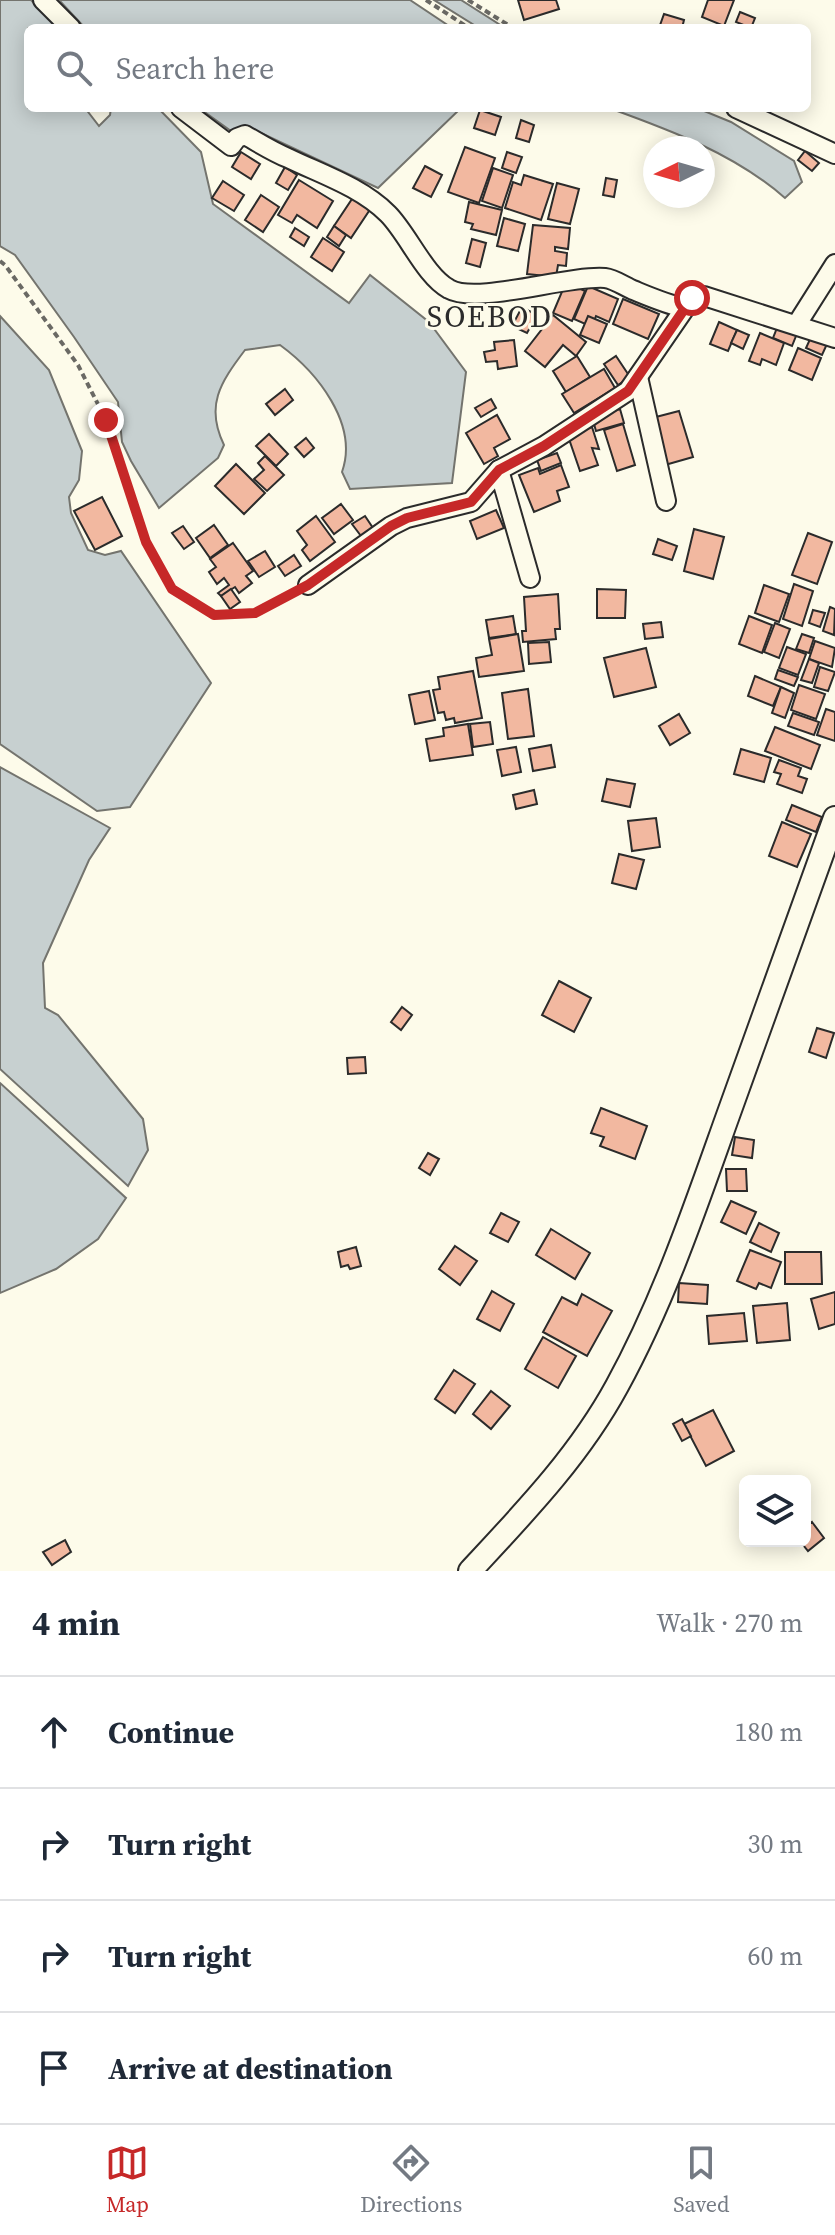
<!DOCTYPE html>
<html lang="en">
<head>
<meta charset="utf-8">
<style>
	body { margin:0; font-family:"Source Serif 4",serif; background:#f6f6f7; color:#1f2937 }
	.controls { position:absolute; right:24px; bottom:24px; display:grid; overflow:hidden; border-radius:12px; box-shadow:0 4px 20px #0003 }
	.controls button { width:72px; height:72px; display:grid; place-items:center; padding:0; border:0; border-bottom:2px solid #e0e1e3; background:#fff; color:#1f2937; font:40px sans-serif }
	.compass { position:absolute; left:643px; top:136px; width:72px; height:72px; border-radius:50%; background:#fff; box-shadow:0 4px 20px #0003; rotate:265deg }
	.stop { position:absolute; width:24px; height:24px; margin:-18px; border:6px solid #c62828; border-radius:50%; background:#fff }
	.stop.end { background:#c62828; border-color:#fff; box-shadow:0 2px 8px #0008 }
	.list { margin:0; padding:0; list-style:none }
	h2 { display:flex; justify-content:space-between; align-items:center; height:104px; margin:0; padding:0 32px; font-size:34px }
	h2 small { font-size:26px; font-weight:400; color:#747a83 }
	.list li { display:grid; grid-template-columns:52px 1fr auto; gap:24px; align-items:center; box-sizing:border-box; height:112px; padding:0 32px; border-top:2px solid #e0e1e3 }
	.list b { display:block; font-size:30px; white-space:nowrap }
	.list em { font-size:26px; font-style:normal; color:#747a83 }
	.icon { flex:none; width:44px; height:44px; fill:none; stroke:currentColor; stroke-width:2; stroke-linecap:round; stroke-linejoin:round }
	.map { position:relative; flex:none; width:835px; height:1571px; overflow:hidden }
	.search { position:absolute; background:#fff; box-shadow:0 4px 20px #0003; left:24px; right:24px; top:24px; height:88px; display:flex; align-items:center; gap:20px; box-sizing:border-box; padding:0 28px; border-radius:12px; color:#747a83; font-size:30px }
	.sheet { height:552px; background:#fff }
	nav { display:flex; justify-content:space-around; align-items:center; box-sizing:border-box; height:112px; border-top:2px solid #e0e1e3; background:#fff; font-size:22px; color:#747a83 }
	nav a { display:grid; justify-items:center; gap:4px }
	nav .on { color:#c62828 }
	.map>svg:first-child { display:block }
</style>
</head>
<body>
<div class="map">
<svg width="835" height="1571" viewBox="0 0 835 1571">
	<rect width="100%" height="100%" fill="#fdfbea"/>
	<g fill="#c7d0d0" stroke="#74746e" stroke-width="2">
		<path d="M0,0H31L58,28H28V108H85L99,126L110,115L111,108H158L201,152L213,204L349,303L370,275L429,322L466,372L452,483L350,489L342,472C359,424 317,372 280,345L245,350C220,383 205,406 224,445L218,458L159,508L131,461L122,442L118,402L74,337L15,255L0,246Z"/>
		<polygon points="59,0 410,0 452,28 85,28"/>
		<polygon points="434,0 461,0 505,28 479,28"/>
		<polygon points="199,108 461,108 378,188 261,133 249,129 231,131"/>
		<path d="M609,108H697L731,122L794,161L802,182L785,198C735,154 670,130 609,108Z"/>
		<polygon points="0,316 49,370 82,451 79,480 69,497 71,513 88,550 105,555 121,551 211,683 130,807 97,811 0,744"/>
		<polygon points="0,767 110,828 89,860 43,963 45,1008 58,1015 143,1119 148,1150 128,1186 0,1069"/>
		<polygon points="0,1083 126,1198 98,1239 56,1269 0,1293"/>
	</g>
	<g fill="#f2b8a0" stroke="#2b2b2b" stroke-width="2">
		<polygon points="518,0 556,0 559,9 524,20"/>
		<polygon points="708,0 734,0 724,26 702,17"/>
		<polygon points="740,12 755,18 751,28 736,22"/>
		<polygon points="664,14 684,20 682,28 659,28"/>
		<polygon points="480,110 501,117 495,135 474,128"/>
		<polygon points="521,120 534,125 529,142 516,138"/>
		<polygon points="465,147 495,158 479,203 448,192"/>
		<polygon points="805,151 819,163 812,171 798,160"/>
		<polygon points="241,152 260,164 251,179 232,167"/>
		<polygon points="507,152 522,157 516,173 502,168"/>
		<polygon points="425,166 442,175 431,197 413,188"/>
		<polygon points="285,167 297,175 288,190 276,183"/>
		<polygon points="493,168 513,175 502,208 482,201"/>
		<polygon points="524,175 553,184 541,220 505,208 513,182 521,185"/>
		<polygon points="606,178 617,180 614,197 603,195"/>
		<polygon points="299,180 333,201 317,228 297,215 292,223 278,215"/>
		<polygon points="223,181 244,195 234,211 212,198"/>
		<polygon points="557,183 579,189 570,224 548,219"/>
		<polygon points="261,195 279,207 263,232 245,220"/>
		<polygon points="354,196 371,208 351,238 334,226"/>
		<polygon points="469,202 502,210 496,235 471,229 473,224 465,222"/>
		<polygon points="504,218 525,224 518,251 497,246"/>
		<polygon points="533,225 570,228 568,249 555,247 555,251 567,253 566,266 558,265 556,277 527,274"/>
		<polygon points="334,226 346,235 339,246 327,237"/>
		<polygon points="295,228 309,237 304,246 290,237"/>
		<polygon points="323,238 344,252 332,271 311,257"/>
		<polygon points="472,239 486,243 480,267 466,263"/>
		<polygon points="566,282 585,291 572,321 553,313"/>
		<polygon points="588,286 618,299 609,322 596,316 592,327 574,319"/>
		<polygon points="623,299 659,314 648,339 613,324"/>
		<polygon points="522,307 537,315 527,333 512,326"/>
		<polygon points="553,315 586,342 576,356 563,345 545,367 525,351"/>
		<polygon points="588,316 607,324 599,343 580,335"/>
		<polygon points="719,322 737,330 728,351 710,344"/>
		<polygon points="779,323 798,331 792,346 773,338"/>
		<polygon points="737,330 749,335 743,349 731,343"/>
		<polygon points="760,333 784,343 776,365 762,359 760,365 749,361"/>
		<polygon points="811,337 827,344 822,355 806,348"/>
		<polygon points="514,340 517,366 498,369 497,361 486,362 484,352 495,350 494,342"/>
		<polygon points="798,348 821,358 812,380 789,370"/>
		<polygon points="577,356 590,377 566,392 553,371"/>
		<polygon points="616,356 630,377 618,385 604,364"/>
		<polygon points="604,369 615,388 574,413 562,394"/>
		<polygon points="285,389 293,400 275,415 266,404"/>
		<polygon points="491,399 496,408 481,417 475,408"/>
		<polygon points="620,409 624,423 596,431 592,417"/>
		<polygon points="679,411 693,457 665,465 652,418"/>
		<polygon points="497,415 510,439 494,448 498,456 484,464 466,433"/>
		<polygon points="623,424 635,465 617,471 604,430"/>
		<polygon points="592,427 599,449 592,448 598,465 580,471 568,436"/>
		<polygon points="269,434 288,454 276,466 256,446"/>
		<polygon points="306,438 314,448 304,457 295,447"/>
		<polygon points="557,453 561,463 541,471 537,460"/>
		<polygon points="265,456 284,475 267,491 254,479 264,470 258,463"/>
		<polygon points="236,464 265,493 244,514 215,486"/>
		<polygon points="561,465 569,487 557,491 560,501 534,512 519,475 538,468 540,474"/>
		<polygon points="102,497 122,536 95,550 74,511"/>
		<polygon points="341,504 353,520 334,534 322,518"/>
		<polygon points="496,510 504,528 477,539 470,521"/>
		<polygon points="316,516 335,542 310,561 302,550 307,545 297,531"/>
		<polygon points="365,516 373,528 361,536 352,524"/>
		<polygon points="214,525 228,545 210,558 196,538"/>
		<polygon points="183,526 194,542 184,549 172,533"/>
		<polygon points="694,529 724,537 713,579 684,571"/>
		<polygon points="808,533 832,542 817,584 792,575"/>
		<polygon points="658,539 677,546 672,560 653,554"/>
		<polygon points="233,543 253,571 246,576 252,583 239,593 235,587 221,596 218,593 229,585 224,578 217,584 209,572 216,567 210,559"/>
		<polygon points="265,551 275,567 259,577 248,561"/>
		<polygon points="294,555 301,566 285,576 278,566"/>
		<polygon points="794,584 813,591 802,626 783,619"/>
		<polygon points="764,585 789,594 779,622 755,613"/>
		<polygon points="231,589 240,602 230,609 221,596"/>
		<polygon points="597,589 626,590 625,618 597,618"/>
		<polygon points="558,594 560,629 555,629 556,639 523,642 522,631 526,631 524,597"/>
		<polygon points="830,607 835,609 834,635 823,631"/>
		<polygon points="813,610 825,613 820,627 809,623"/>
		<polygon points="513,616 516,634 489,638 486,620"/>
		<polygon points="749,616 772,625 762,653 739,644"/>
		<polygon points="661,622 663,637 645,639 643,624"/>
		<polygon points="775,623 790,629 779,658 764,652"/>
		<polygon points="518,634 524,671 479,677 476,658 492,655 489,639"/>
		<polygon points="802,634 814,638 809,653 796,649"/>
		<polygon points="815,641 835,648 832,667 809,659"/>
		<polygon points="549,642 551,662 529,664 528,643"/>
		<polygon points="787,647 806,654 798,675 779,668"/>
		<polygon points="646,648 656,687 614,697 604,658"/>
		<polygon points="809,659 819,663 812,683 801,680"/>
		<polygon points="820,667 835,672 828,691 814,687"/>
		<polygon points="778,670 798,677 794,686 775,679"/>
		<polygon points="473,671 482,718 455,723 454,718 446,720 444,712 438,713 433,690 440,689 438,677"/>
		<polygon points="755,676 781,687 773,706 748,696"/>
		<polygon points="799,685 825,694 816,719 791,710"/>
		<polygon points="781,687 794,693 785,718 772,713"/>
		<polygon points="528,689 534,736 508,739 502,693"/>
		<polygon points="429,691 435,720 415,724 409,695"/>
		<polygon points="826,709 835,712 835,741 817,735"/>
		<polygon points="793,713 819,722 814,735 788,726"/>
		<polygon points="679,714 690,733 670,745 659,726"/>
		<polygon points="490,722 493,744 473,747 470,724"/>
		<polygon points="468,724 473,755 430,761 426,739 444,736 443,728"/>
		<polygon points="775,727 820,745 811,769 765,751"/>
		<polygon points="551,745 555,767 533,771 529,749"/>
		<polygon points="516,747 521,772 502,776 497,750"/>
		<polygon points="741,749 771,758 764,782 734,774"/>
		<polygon points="779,760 801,768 798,776 807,779 802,793 777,784 781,774 774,772"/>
		<polygon points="607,779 635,784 630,807 602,801"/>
		<polygon points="534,790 537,804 516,809 513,795"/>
		<polygon points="792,805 822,817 816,832 786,820"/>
		<polygon points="656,818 660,847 632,851 628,821"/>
		<polygon points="782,822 811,834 797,867 769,856"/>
		<polygon points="619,854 644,860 636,889 612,883"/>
		<polygon points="559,981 591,998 574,1032 542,1015"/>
		<polygon points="402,1007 412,1015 401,1030 391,1022"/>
		<polygon points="817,1028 834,1033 826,1058 809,1052"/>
		<polygon points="365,1057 366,1073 348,1074 347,1058"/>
		<polygon points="601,1108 647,1126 635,1159 600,1146 604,1137 591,1133"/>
		<polygon points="735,1137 754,1140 752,1158 732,1155"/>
		<polygon points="428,1153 439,1159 430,1175 419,1168"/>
		<polygon points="726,1169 746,1169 747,1191 727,1191"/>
		<polygon points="731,1201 756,1212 746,1234 721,1222"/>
		<polygon points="501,1213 519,1222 508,1242 490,1233"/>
		<polygon points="759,1223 779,1233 771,1252 750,1242"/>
		<polygon points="551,1229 590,1253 575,1279 536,1255"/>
		<polygon points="455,1246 477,1261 460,1285 439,1269"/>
		<polygon points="356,1247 361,1266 350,1269 348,1265 341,1267 338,1252"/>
		<polygon points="750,1250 781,1262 771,1288 759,1283 756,1289 737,1281"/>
		<polygon points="785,1252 821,1252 822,1284 785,1284"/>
		<polygon points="679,1283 708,1285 707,1304 678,1302"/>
		<polygon points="492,1291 514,1304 500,1331 477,1319"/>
		<polygon points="835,1292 835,1324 819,1329 811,1299"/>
		<polygon points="582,1294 612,1311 587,1356 543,1332 562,1297 577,1305"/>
		<polygon points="787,1303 790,1340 757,1343 753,1306"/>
		<polygon points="744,1313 747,1341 709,1344 707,1316"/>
		<polygon points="543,1337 576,1356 558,1388 525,1369"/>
		<polygon points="454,1370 475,1384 455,1413 435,1399"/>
		<polygon points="491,1391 510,1406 491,1429 473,1414"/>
		<polygon points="713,1410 734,1451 706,1466 684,1424"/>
		<polygon points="682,1419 691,1436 682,1441 673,1424"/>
		<polygon points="812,1522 824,1538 808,1551 800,1541 805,1541 805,1527"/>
		<polygon points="65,1540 71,1552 52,1565 43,1552"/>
	</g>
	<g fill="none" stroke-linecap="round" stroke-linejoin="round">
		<g stroke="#2b2b2b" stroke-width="22">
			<g id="minor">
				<polyline points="43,0 71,28"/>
				<path d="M181,108L231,146L237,138L245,135C259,143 273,152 288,158C321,174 361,187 388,214C408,234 425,276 449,289C477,305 567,275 605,278C614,279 624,286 633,290C650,297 666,304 684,308"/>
				<polyline points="736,108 835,154"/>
				<polyline points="797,324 835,264"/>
				<polyline points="638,377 666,501"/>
				<polyline points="499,470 530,578"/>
				<polyline points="308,585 391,526 407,518 471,502 499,470 544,446 628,391 692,298 704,296 835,338"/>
			</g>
		</g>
		<g stroke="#2b2b2b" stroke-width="26">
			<path id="tertiary" d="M470,1571C524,1513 579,1456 617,1386C663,1302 694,1211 726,1121C762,1020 799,919 835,818"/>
		</g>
		<g stroke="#6a6964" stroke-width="4" stroke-dasharray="6 4" stroke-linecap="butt">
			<polyline points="426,0 469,28"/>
			<polyline points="468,0 513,28"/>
			<polyline points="0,261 5,265 78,365 106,420 146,542 172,589 214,615 255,613 294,592"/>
		</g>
		<use href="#minor" stroke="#fdfbea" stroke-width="18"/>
		<use href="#tertiary" stroke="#fdfbea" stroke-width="22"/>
	</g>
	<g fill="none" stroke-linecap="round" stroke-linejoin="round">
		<polyline stroke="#c62828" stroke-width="10" points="106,420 146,542 172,589 214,615 255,613 308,585 391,526 407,518 471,502 499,470 544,446 628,391 692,298"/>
	</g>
	<g text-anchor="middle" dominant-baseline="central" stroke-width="6" stroke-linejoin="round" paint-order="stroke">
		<g font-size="30" letter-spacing="2" fill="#2b2b2b" stroke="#fdfbea">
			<text x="490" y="316">SOEBOD</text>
		</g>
	</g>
</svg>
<div class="controls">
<button><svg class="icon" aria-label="layers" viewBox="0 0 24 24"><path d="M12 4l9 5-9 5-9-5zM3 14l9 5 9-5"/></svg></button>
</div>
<svg class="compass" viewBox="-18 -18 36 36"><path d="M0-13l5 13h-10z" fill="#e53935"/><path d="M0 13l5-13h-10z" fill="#747a83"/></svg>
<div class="stop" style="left:692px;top:298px"></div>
<div class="stop end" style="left:106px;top:420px"></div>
<div class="search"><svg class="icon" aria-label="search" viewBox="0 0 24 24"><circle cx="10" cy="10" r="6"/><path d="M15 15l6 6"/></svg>Search here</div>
</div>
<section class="sheet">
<h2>4 min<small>Walk · 270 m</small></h2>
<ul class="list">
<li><svg class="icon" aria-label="ahead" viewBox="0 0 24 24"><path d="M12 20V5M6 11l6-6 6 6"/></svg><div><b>Continue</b></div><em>180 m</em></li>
<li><svg class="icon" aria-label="right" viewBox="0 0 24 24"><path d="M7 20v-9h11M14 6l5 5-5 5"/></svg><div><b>Turn right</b></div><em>30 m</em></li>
<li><svg class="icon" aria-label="right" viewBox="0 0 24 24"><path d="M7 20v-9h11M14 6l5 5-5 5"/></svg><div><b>Turn right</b></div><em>60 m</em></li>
<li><svg class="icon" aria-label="arrive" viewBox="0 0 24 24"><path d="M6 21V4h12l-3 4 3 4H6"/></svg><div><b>Arrive at destination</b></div></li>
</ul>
</section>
<nav>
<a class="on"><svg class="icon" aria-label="map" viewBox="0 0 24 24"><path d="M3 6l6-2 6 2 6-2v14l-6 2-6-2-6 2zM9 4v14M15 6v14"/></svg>Map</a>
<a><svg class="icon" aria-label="directions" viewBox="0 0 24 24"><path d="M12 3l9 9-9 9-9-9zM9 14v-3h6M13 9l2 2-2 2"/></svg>Directions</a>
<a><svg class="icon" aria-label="saved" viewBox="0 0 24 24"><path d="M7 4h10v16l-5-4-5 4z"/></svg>Saved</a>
</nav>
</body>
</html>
